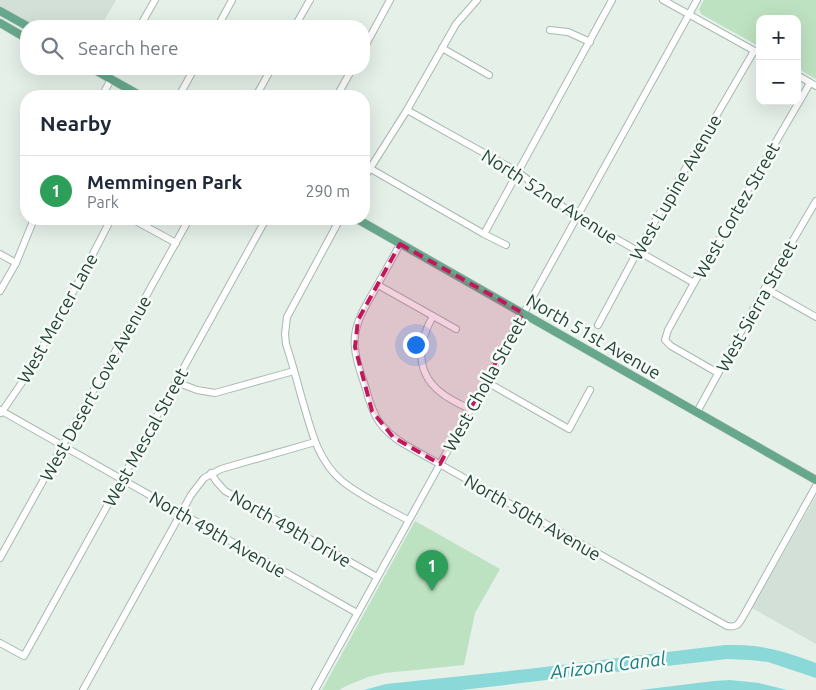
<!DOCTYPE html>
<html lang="en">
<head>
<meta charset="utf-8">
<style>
	body { margin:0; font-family:Ubuntu,sans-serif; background:#f6f6f7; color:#1f2937 }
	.controls { position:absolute; right:15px; top:15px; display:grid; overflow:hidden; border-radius:10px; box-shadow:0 5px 20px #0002 }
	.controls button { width:45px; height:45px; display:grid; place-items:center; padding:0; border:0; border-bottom:1px solid #e0e1e3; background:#fff; color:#1f2937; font:25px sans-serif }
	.you { position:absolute; left:415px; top:344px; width:18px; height:18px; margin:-12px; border:4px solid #fff; border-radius:50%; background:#1a73e8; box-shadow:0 0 0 8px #1a73e833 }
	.badge { display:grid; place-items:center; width:32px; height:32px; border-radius:50%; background:#834445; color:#fff; font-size:16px; font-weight:700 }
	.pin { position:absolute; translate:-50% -41px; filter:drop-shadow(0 1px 2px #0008) }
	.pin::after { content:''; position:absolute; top:26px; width:18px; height:15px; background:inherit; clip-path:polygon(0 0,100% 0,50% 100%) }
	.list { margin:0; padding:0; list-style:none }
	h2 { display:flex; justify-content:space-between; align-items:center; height:65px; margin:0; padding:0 20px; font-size:21px }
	h2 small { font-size:16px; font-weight:400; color:#747a83 }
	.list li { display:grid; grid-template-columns:32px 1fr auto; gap:15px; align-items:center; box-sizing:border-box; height:70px; padding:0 20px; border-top:1px solid #e0e1e3 }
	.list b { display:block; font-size:19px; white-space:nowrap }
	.list p { margin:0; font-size:16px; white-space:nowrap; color:#747a83 }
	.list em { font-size:16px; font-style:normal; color:#747a83 }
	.icon { flex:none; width:28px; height:28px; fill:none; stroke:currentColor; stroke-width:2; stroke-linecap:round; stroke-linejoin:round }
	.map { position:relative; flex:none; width:816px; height:690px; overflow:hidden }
	.search { position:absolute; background:#fff; box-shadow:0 5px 20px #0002; left:20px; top:20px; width:350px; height:55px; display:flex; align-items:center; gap:12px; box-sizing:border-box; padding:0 18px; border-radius:20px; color:#747a83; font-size:19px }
	.panel { position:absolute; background:#fff; box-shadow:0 5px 20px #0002; left:20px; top:90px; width:350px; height:135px; border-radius:20px }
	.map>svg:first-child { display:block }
</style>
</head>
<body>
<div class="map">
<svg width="816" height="690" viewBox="0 0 816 690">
	<rect width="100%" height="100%" fill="#e5f0e9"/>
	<g fill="#d3e0d8">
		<polygon points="0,0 116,0 101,26 33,26 0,8"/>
		<polygon points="816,496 816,644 752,608"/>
	</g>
	<g fill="#bde2c1">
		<polygon points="704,0 816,0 816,79 797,68 797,19 760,19 760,47 701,14 699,9"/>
		<polygon points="415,521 500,569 475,613 464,665 385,673 368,677 346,686 339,690 322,690"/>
	</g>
	<g fill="#8ad8d8">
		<path d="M725,645C739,645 752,645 766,648C783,651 800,657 816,663V678L768,662L750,660L727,659L462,690H364L386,684L528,669Z"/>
		<polygon points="730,680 759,683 787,690 640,690 714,681"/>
	</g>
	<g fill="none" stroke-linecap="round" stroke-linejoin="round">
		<g stroke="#a7b9b0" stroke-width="8">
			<g id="minor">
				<polyline points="663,0 760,54"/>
				<polyline points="140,26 155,0"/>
				<polyline points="218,26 232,0"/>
				<polyline points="295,26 310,0"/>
				<polyline points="550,30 568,32 590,42"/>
				<polyline points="364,48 390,0"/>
				<polyline points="442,48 489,75"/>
				<polyline points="797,75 816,86"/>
				<polyline points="102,96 111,79"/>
				<polyline points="179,96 194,69"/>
				<polyline points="256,96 271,69"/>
				<polyline points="337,96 352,69"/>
				<polyline points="407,110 518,172 571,213 585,221 694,283"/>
				<polyline points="364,165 484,234 506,245"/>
				<polyline points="364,178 407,110 456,24 477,0"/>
				<polyline points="132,219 176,243"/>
				<path d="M340,219L287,317L285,334L286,344C292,362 297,381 302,399C311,429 317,460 342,481C362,497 386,508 408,520"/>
				<polyline points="484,234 612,0"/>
				<path d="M400,244C393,258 385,271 378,284C367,304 352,324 355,348C356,362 362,376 366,389C373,416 380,429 404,444L727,626C738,628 739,623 744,615L816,486"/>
				<polyline points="0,254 16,263"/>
				<polyline points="378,285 456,329"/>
				<polyline points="765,288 816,317"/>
				<polyline points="0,291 16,263 34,219"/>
				<path d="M433,316C419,341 414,370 439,391C448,399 459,404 470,409"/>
				<polyline points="598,325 641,245 754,51"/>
				<polyline points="718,373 671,346 665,340 668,330 694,283 810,83"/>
				<polyline points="485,381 569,429 590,390"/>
				<polyline points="176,382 197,390 215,393 294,371"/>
				<polyline points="0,410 357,613"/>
				<polyline points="697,412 765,288 816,201"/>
				<polyline points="1,413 25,378 79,281 111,219"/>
				<polyline points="211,473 216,481 225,491 377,577"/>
				<polyline points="0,558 189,219"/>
				<polyline points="0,643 24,656 266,219"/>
				<polyline points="83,690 191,495 204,478 221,469 315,442"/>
				<polyline points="315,690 697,0"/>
			</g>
		</g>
		<g stroke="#c1cbc7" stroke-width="9">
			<g id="major">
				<polyline points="0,11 27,26"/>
				<polyline points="0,23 26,38"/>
				<polyline points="93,69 141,96"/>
				<polyline points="357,219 816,480"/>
			</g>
		</g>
		<use href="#minor" stroke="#fff" stroke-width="6"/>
		<use href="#major" stroke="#67a88d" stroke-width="8"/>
	</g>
	<path fill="#c2185b" fill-opacity="0.2" stroke="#c2185b" stroke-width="4" stroke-dasharray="10 6" stroke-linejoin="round" d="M400,244L523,313L440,464L393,437L372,411L355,347L358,320Z"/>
	<g text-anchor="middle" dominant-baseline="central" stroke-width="5" stroke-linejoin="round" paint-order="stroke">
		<g font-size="18" fill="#224436" stroke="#f7fbf8">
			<text transform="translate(675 187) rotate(-60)">West Lupine Avenue</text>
			<text transform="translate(550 196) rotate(33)">North 52nd Avenue</text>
			<text transform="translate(736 210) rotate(-60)">West Cortez Street</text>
			<text transform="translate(756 306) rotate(-61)">West Sierra Street</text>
			<text transform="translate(57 318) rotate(-61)">West Mercer Lane</text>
			<text transform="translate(594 336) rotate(30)">North 51st Avenue</text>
			<text transform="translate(484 384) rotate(-61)">West Cholla Street</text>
			<text transform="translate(95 388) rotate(-61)">West Desert Cove Avenue</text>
			<text transform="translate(145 437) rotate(-61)">West Mescal Street</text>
			<text transform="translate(533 517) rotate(30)">North 50th Avenue</text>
			<text transform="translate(291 528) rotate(30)">North 49th Drive</text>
			<text transform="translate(218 534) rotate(30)">North 49th Avenue</text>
		</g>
		<g font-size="19" font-style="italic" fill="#167e80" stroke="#f7fbf8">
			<text transform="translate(608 665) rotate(-7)">Arizona Canal</text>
		</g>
	</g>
</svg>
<div class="controls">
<button>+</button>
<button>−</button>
</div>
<div class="you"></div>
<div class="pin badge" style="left:432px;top:591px;background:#2e9e5b">1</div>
<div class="search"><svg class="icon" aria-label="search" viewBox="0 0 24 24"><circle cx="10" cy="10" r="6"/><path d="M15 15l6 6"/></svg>Search here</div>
<section class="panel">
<h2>Nearby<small></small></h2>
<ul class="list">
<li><span class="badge" style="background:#2e9e5b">1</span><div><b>Memmingen Park</b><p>Park</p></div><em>290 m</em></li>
</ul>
</section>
</div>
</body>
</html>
